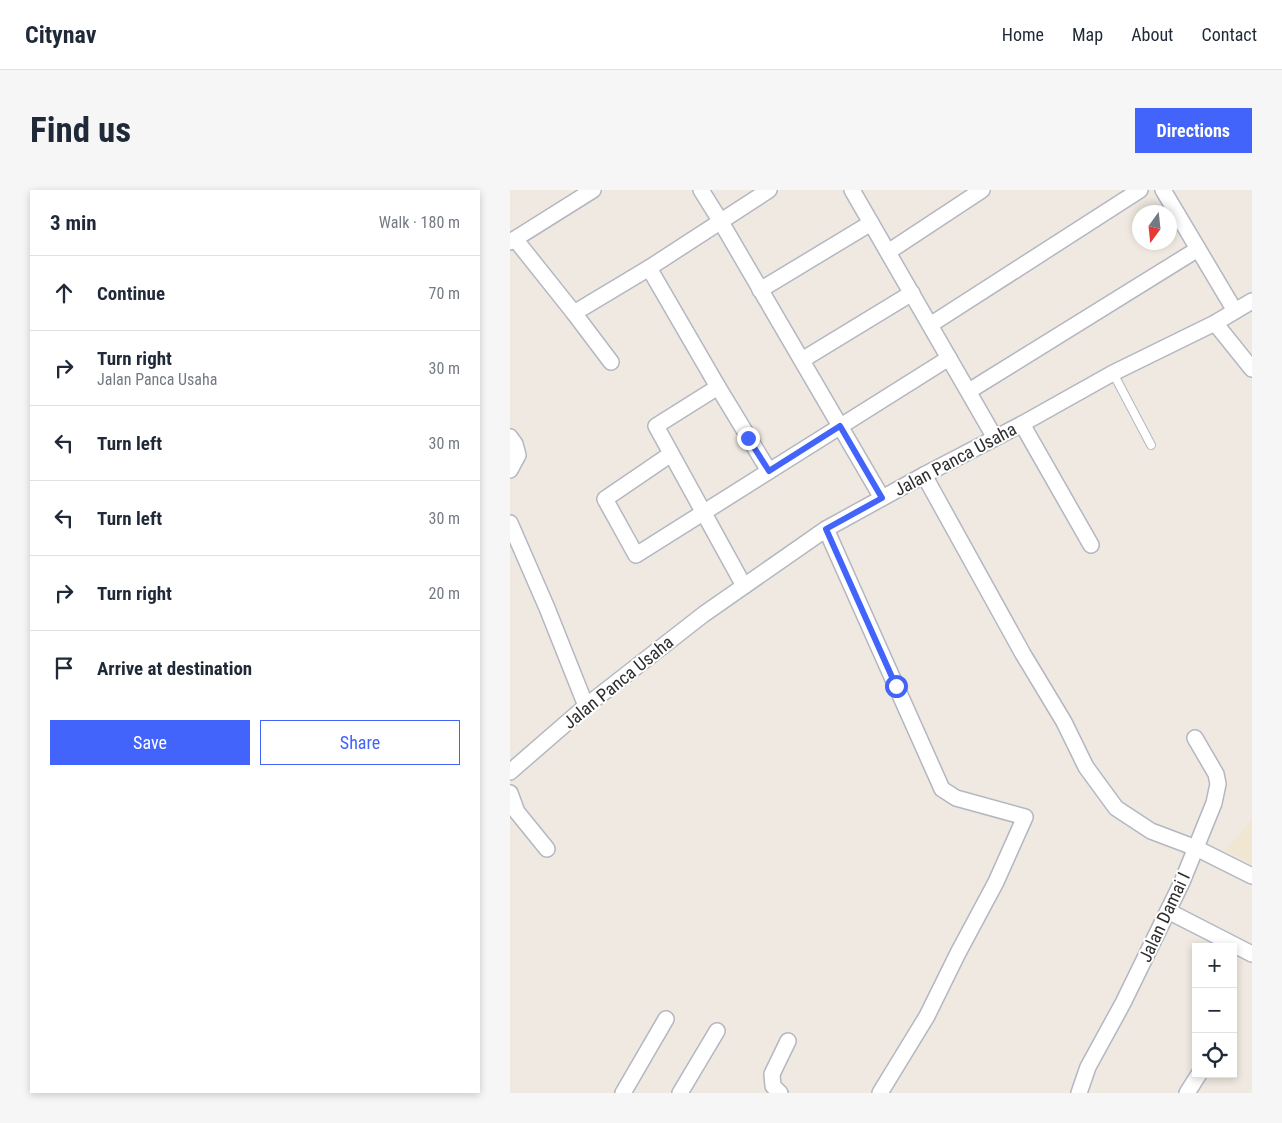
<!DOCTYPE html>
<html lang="en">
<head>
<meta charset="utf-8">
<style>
	body { margin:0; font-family:"Roboto Condensed",sans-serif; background:#f6f6f7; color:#1f2937 }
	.controls { position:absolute; right:15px; bottom:15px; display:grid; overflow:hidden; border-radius:0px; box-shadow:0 2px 8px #0003 }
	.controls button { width:45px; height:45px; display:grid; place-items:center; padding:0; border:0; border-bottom:1px solid #e0e1e3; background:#fff; color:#1f2937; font:25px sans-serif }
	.compass { position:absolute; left:622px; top:15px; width:45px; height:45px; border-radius:50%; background:#fff; box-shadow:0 2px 8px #0003; rotate:195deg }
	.stop { position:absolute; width:15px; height:15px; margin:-11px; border:4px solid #4264fb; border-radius:50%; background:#fff }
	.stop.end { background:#4264fb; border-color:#fff; box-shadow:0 1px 5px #0008 }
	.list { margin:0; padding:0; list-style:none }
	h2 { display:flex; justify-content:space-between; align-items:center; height:65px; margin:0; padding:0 20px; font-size:21px }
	h2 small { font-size:16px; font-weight:400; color:#747a83 }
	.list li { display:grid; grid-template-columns:32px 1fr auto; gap:15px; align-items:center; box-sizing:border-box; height:75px; padding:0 20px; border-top:1px solid #e0e1e3 }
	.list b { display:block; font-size:19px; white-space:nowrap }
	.list p { margin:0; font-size:16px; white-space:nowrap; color:#747a83 }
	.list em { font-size:16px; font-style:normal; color:#747a83 }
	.actions { display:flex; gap:10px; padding:15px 20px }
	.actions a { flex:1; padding:11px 0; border:1px solid #4264fb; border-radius:0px; text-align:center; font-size:18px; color:#4264fb }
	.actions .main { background:#4264fb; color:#fff }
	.icon { flex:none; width:28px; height:28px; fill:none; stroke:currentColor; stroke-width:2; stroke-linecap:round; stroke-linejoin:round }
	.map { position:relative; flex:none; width:742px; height:903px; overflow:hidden; border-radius:0px }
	header { display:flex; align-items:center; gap:30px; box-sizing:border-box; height:70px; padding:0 25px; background:#fff; border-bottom:1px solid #e0e1e3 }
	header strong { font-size:24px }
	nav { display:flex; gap:28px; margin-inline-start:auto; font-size:18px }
	.intro { display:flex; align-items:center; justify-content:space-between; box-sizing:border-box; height:120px; padding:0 30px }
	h1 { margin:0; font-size:35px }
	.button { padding:12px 22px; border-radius:0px; background:#4264fb; color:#fff; font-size:18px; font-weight:700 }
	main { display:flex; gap:30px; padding:0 30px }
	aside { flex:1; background:#fff; border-radius:0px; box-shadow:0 2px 8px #0003 }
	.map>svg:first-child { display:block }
</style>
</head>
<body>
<header>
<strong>Citynav</strong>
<nav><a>Home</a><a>Map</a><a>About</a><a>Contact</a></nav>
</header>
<div class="intro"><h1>Find us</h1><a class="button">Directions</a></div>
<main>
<aside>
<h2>3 min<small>Walk · 180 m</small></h2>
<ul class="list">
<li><svg class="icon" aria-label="ahead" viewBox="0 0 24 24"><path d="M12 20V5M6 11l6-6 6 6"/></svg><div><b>Continue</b></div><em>70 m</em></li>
<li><svg class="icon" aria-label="right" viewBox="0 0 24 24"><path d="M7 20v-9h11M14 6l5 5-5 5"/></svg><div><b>Turn right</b><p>Jalan Panca Usaha</p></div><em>30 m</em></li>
<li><svg class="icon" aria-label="left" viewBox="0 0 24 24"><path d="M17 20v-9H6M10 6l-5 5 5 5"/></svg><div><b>Turn left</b></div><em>30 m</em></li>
<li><svg class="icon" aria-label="left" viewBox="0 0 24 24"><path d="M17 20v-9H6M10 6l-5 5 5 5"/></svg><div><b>Turn left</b></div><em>30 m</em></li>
<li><svg class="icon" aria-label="right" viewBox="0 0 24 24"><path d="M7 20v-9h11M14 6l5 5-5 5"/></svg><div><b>Turn right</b></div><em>20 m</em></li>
<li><svg class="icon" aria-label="arrive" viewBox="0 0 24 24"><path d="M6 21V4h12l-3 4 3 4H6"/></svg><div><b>Arrive at destination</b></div></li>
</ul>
<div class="actions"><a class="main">Save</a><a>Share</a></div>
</aside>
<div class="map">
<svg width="742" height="903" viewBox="0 0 742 903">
	<rect width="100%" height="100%" fill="#efe9e1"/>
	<polygon fill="#f0e6d1" points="742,630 742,674 715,660"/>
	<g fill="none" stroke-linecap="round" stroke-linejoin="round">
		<g stroke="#b4b7c1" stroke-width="10">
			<polyline id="lane" points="603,183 641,255"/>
		</g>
		<g stroke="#b4b7c1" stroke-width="18">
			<g id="street">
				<polyline points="191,0 211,32 372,308"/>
				<polyline points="342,0 485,248"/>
				<polyline points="653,0 725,121"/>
				<polyline points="5,49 64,123 101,172"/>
				<polyline points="0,52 83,0"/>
				<polyline points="378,62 472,0"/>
				<polyline points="139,78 208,197 259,281"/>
				<polyline points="250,100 361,33"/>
				<polyline points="64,123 139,78 259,0"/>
				<polyline points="705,133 742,179"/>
				<polyline points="420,135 630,0"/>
				<polyline points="292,170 402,103"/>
				<polyline points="208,197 146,236 234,396"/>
				<polyline points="459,201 688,59"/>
				<polyline points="512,234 581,355"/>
				<polyline points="0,247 5,254 8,265 0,280"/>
				<polyline points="161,264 95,309 126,365 439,168"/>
				<polyline points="414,285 513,464 554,532 576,577 606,618 641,641 686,658 742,686"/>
				<polyline points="0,333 37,418 76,516"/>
				<polyline points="316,339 432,599 446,608 515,627 486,692 448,763 417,826 370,903"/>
				<polyline points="0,582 76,516 194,424 316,339 414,285 512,234 603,183 705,133 742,111"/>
				<polyline points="0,603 7,622 37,659"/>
				<polyline points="658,721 742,764"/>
				<polyline points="113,903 156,829"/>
				<polyline points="170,903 207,841"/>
				<polyline points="270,903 263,896 262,884 278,851"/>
				<polyline points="569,903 578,877 613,813 672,692 704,613 708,594 706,584 685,548"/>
				<polyline points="677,903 689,884"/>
			</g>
		</g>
		<use href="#lane" stroke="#fff" stroke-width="8"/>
		<use href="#street" stroke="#fff" stroke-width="15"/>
	</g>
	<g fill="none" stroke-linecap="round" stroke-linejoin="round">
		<polyline stroke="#4264fb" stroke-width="6" points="238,248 259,281 330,236 372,308 316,339 386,496"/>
	</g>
	<g text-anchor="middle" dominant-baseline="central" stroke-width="4" stroke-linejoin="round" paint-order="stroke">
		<g font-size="18" fill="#2e2e2e" stroke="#fff">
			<text transform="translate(445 269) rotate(-28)">Jalan Panca Usaha</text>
			<text transform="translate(108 492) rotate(-39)">Jalan Panca Usaha</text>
			<text transform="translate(654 727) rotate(-65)">Jalan Damai I</text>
		</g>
	</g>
</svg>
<div class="controls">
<button>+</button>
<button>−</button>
<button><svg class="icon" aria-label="locate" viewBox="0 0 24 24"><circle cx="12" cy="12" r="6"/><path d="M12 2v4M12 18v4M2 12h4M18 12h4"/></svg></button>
</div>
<svg class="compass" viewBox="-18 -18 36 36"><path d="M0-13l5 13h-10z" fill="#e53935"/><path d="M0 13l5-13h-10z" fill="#747a83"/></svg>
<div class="stop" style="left:386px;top:496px"></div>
<div class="stop end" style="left:238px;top:248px"></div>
</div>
</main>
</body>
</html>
